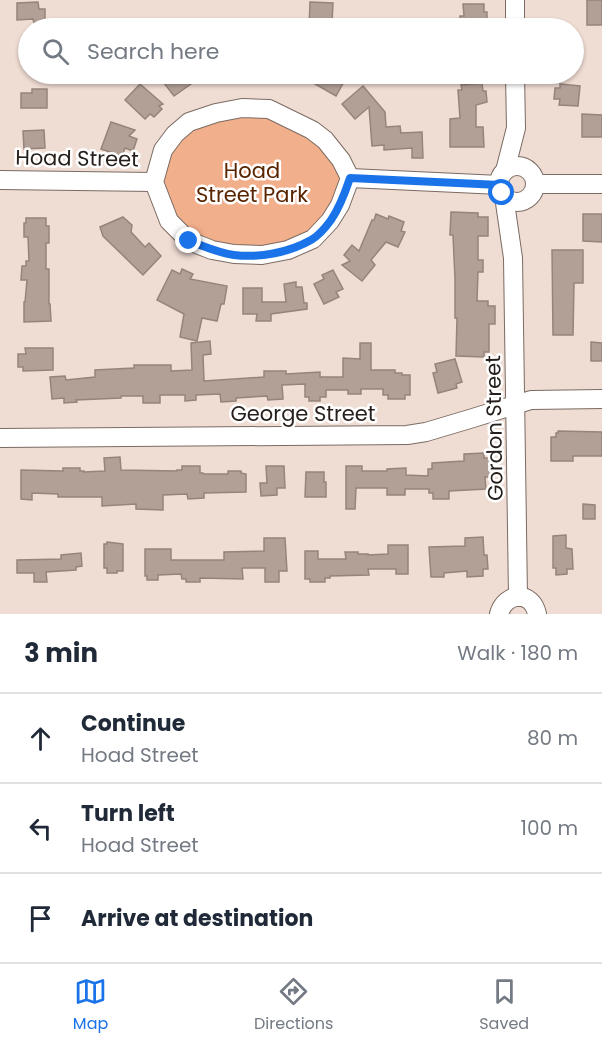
<!DOCTYPE html>
<html lang="en">
<head>
<meta charset="utf-8">
<style>
	body { margin:0; font-family:Poppins,sans-serif; background:#f6f6f7; color:#1f2937 }
	.stop { position:absolute; width:18px; height:18px; margin:-14px; border:4px solid #1a73e8; border-radius:50%; background:#fff }
	.stop.end { background:#1a73e8; border-color:#fff; box-shadow:0 2px 6px #0008 }
	.list { margin:0; padding:0; list-style:none }
	h2 { display:flex; justify-content:space-between; align-items:center; height:78px; margin:0; padding:0 24px; font-size:26px }
	h2 small { font-size:20px; font-weight:400; color:#747a83 }
	.list li { display:grid; grid-template-columns:39px 1fr auto; gap:18px; align-items:center; box-sizing:border-box; height:90px; padding:0 24px; border-top:2px solid #e0e1e3 }
	.list b { display:block; font-size:22px; white-space:nowrap }
	.list p { margin:0; font-size:20px; white-space:nowrap; color:#747a83 }
	.list em { font-size:20px; font-style:normal; color:#747a83 }
	.icon { flex:none; width:33px; height:33px; fill:none; stroke:currentColor; stroke-width:2; stroke-linecap:round; stroke-linejoin:round }
	.map { position:relative; flex:none; width:602px; height:614px; overflow:hidden }
	.search { position:absolute; background:#fff; box-shadow:0 2px 4px #0004; left:18px; right:18px; top:18px; height:66px; display:flex; align-items:center; gap:15px; box-sizing:border-box; padding:0 21px; border-radius:33px; color:#747a83; font-size:22px }
	.sheet { height:348px; background:#fff }
	nav { display:flex; justify-content:space-around; align-items:center; box-sizing:border-box; height:84px; border-top:2px solid #e0e1e3; background:#fff; font-size:16px; color:#747a83 }
	nav a { display:grid; justify-items:center; gap:3px }
	nav .on { color:#1a73e8 }
	.map>svg:first-child { display:block }
</style>
</head>
<body>
<div class="map">
<svg width="602" height="614" viewBox="0 0 602 614">
	<rect width="100%" height="100%" fill="#efdcd3"/>
	<polygon fill="#f2af8b" points="242,108 295,121 350,178 313,239 234,254 169,221 158,166 175,134"/>
	<g fill="#b2a097" stroke="#95847b" stroke-width="1.5">
		<rect x="587" y="0" width="15" height="25"/>
		<polygon points="38,2 39,9 45,9 45,22 34,23 33,19 17,20 17,3"/>
		<polygon points="310,2 333,3 332,22 324,22 322,28 309,28"/>
		<polygon points="463,4 484,4 484,12 487,12 487,27 460,27 460,16 464,16"/>
		<polygon points="157,74 205,74 174,96"/>
		<polygon points="321,74 340,74 346,78 336,96 315,84"/>
		<polygon points="482,83 483,91 486,91 487,102 476,105 476,127 483,127 484,147 450,147 450,119 460,118 458,90 462,90 461,85"/>
		<polygon points="140,84 163,104 159,106 162,109 154,117 150,114 145,119 125,100"/>
		<polygon points="560,84 580,86 578,106 559,105 560,99 554,99 555,88 560,88"/>
		<polygon points="363,86 385,112 386,127 400,126 401,133 422,132 423,158 412,158 412,148 384,150 384,145 372,146 369,107 355,119 342,104"/>
		<polygon points="32,89 47,89 47,108 21,108 21,93 32,93"/>
		<polygon points="582,114 602,115 602,137 582,137"/>
		<polygon points="111,122 135,130 129,136 137,139 133,151 125,148 122,156 101,149"/>
		<polygon points="44,130 45,148 24,149 23,131"/>
		<polygon points="451,212 478,213 478,217 488,217 488,236 478,236 478,260 483,260 483,272 478,272 477,301 488,301 488,306 495,306 495,324 489,324 489,352 484,352 484,357 456,356 457,318 455,318 455,279 453,235 450,235"/>
		<polygon points="376,214 388,219 389,216 404,222 401,231 405,232 398,247 386,242 371,260 375,265 362,281 342,265 350,261 344,255 352,245 359,251 372,220 374,220"/>
		<polygon points="583,214 602,214 602,242 583,241"/>
		<polygon points="123,217 132,225 131,232 145,247 149,243 161,256 143,275 103,236 100,227"/>
		<polygon points="26,218 46,218 46,226 49,226 49,243 46,243 46,269 49,269 49,304 50,304 51,321 24,322 24,302 25,302 27,280 21,280 22,266 26,266 26,261 29,261 28,237 24,237 24,223 26,223"/>
		<polygon points="552,250 583,250 583,283 574,283 573,335 553,335"/>
		<polygon points="182,269 193,274 190,279 227,286 224,304 221,304 217,321 202,318 197,341 180,337 184,314 157,300 172,270 180,274"/>
		<polygon points="333,270 343,289 336,292 339,297 324,304 314,284 324,279 322,275"/>
		<polygon points="296,282 296,287 302,287 304,303 307,303 307,309 271,314 271,321 256,321 257,314 243,314 243,288 262,288 262,302 286,302 284,284"/>
		<polygon points="210,341 211,354 203,355 204,381 264,377 264,371 286,371 286,374 320,372 320,377 343,377 343,358 360,359 360,343 371,343 371,370 395,370 395,373 402,373 402,375 410,375 410,395 405,395 405,399 388,399 388,395 383,395 383,389 361,389 361,394 348,394 348,390 326,390 326,397 320,397 320,401 309,401 309,397 305,397 305,384 282,385 283,399 268,400 267,396 236,398 236,401 221,402 220,394 196,395 196,400 185,401 185,395 160,395 160,403 143,403 143,396 121,396 121,398 76,400 77,402 64,403 64,398 52,399 50,377 65,376 66,380 95,377 95,370 134,368 134,365 171,365 171,371 192,370 191,343"/>
		<polygon points="591,342 602,343 602,361 591,361"/>
		<polygon points="25,348 53,348 53,370 23,371 23,367 18,367 18,354 26,354"/>
		<polygon points="455,359 462,382 456,384 457,388 438,393 433,373 437,372 435,364"/>
		<polygon points="558,431 602,432 602,456 573,456 573,461 551,461 551,437 556,437 556,433 558,433"/>
		<polygon points="484,453 484,458 494,458 494,477 485,477 486,489 449,491 449,499 433,499 433,493 429,493 429,489 405,489 405,495 387,495 387,488 356,488 355,509 346,509 346,466 362,466 362,471 387,471 387,469 406,468 406,475 428,476 428,469 432,469 432,463 464,461 464,454"/>
		<polygon points="120,457 121,470 177,471 177,470 182,470 182,466 200,466 200,473 203,473 204,474 228,474 228,471 241,471 241,473 246,474 246,492 204,493 204,498 188,499 187,494 163,495 163,510 136,509 136,504 102,506 102,497 58,497 58,494 32,493 32,500 21,499 21,470 63,471 63,468 80,468 80,471 84,471 84,472 105,471 104,458"/>
		<polygon points="266,466 284,466 285,488 277,488 277,495 261,496 260,483 267,483"/>
		<polygon points="306,472 324,472 324,482 326,482 326,497 305,497"/>
		<polygon points="583,504 595,505 595,519 583,519"/>
		<polygon points="566,535 566,548 572,549 573,569 567,569 567,574 556,575 556,568 553,568 553,536"/>
		<polygon points="483,537 484,555 487,555 488,569 483,569 483,576 467,577 467,571 444,573 444,577 431,577 429,547 465,546 465,538"/>
		<polygon points="264,538 285,538 287,571 279,571 279,582 265,582 265,568 242,568 243,579 200,578 200,582 186,582 186,579 182,579 181,574 158,575 158,580 147,580 147,576 145,576 145,549 171,549 171,560 224,560 224,552 264,551"/>
		<polygon points="107,542 123,544 123,571 117,571 117,573 107,573 107,568 104,568 104,544 107,544"/>
		<polygon points="388,545 408,545 408,574 396,574 396,569 368,569 369,575 330,576 330,578 325,578 325,582 310,582 310,579 305,579 305,551 318,551 318,559 346,559 345,552 358,552 358,554 368,554 368,555 388,554"/>
		<polygon points="81,553 82,566 76,567 76,570 46,572 47,582 34,582 34,573 17,573 17,560 61,559 61,555"/>
	</g>
	<g fill="none" stroke-linecap="round" stroke-linejoin="round">
		<g stroke="#7b6b62" stroke-width="20">
			<g id="minor">
				<polyline points="515,0 515,28"/>
				<polygon points="242,108 269,109 312,130 325,140 341,160 350,178 340,205 330,221 313,239 288,250 262,255 234,254 212,250 189,241 169,221 154,182 163,150 175,134 189,122 216,113"/>
				<circle cx="517" cy="184" r="18"/>
				<polyline points="505,171 516,128 515,74"/>
				<polyline points="350,178 500,185"/>
				<polyline points="0,180 154,182"/>
				<polyline points="535,184 602,184"/>
				<polyline points="504,196 513,258 518,597"/>
				<polyline points="0,438 407,435 426,432 473,418 531,400 602,399"/>
				<path d="M499,614C505,592 532,590 537,614"/>
			</g>
		</g>
		<use href="#minor" stroke="#fff" stroke-width="18"/>
	</g>
	<g fill="none" stroke-linecap="round" stroke-linejoin="round">
		<path stroke="#1a73e8" stroke-width="8" d="M189,241C204,246 218,253 234,255C259,258 288,253 311,240C318,236 326,227 331,220C340,207 345,193 350,178L500,185L502,193"/>
	</g>
	<g text-anchor="middle" dominant-baseline="central" stroke-width="5" stroke-linejoin="round" paint-order="stroke">
		<g font-size="21" fill="#251e1b" stroke="#fff">
			<text transform="translate(77 158) rotate(1)">Hoad Street</text>
			<text x="303" y="413">George Street</text>
			<text transform="translate(494 428) rotate(-91)">Gordon Street</text>
		</g>
		<g font-size="21" fill="#592501" stroke="#fff">
			<text x="252" y="170">Hoad<tspan x="252" dy="24">Street Park</tspan></text>
		</g>
	</g>
</svg>
<div class="stop" style="left:502px;top:193px"></div>
<div class="stop end" style="left:189px;top:241px"></div>
<div class="search"><svg class="icon" aria-label="search" viewBox="0 0 24 24"><circle cx="10" cy="10" r="6"/><path d="M15 15l6 6"/></svg>Search here</div>
</div>
<section class="sheet">
<h2>3 min<small>Walk · 180 m</small></h2>
<ul class="list">
<li><svg class="icon" aria-label="ahead" viewBox="0 0 24 24"><path d="M12 20V5M6 11l6-6 6 6"/></svg><div><b>Continue</b><p>Hoad Street</p></div><em>80 m</em></li>
<li><svg class="icon" aria-label="left" viewBox="0 0 24 24"><path d="M17 20v-9H6M10 6l-5 5 5 5"/></svg><div><b>Turn left</b><p>Hoad Street</p></div><em>100 m</em></li>
<li><svg class="icon" aria-label="arrive" viewBox="0 0 24 24"><path d="M6 21V4h12l-3 4 3 4H6"/></svg><div><b>Arrive at destination</b></div></li>
</ul>
</section>
<nav>
<a class="on"><svg class="icon" aria-label="map" viewBox="0 0 24 24"><path d="M3 6l6-2 6 2 6-2v14l-6 2-6-2-6 2zM9 4v14M15 6v14"/></svg>Map</a>
<a><svg class="icon" aria-label="directions" viewBox="0 0 24 24"><path d="M12 3l9 9-9 9-9-9zM9 14v-3h6M13 9l2 2-2 2"/></svg>Directions</a>
<a><svg class="icon" aria-label="saved" viewBox="0 0 24 24"><path d="M7 4h10v16l-5-4-5 4z"/></svg>Saved</a>
</nav>
</body>
</html>
